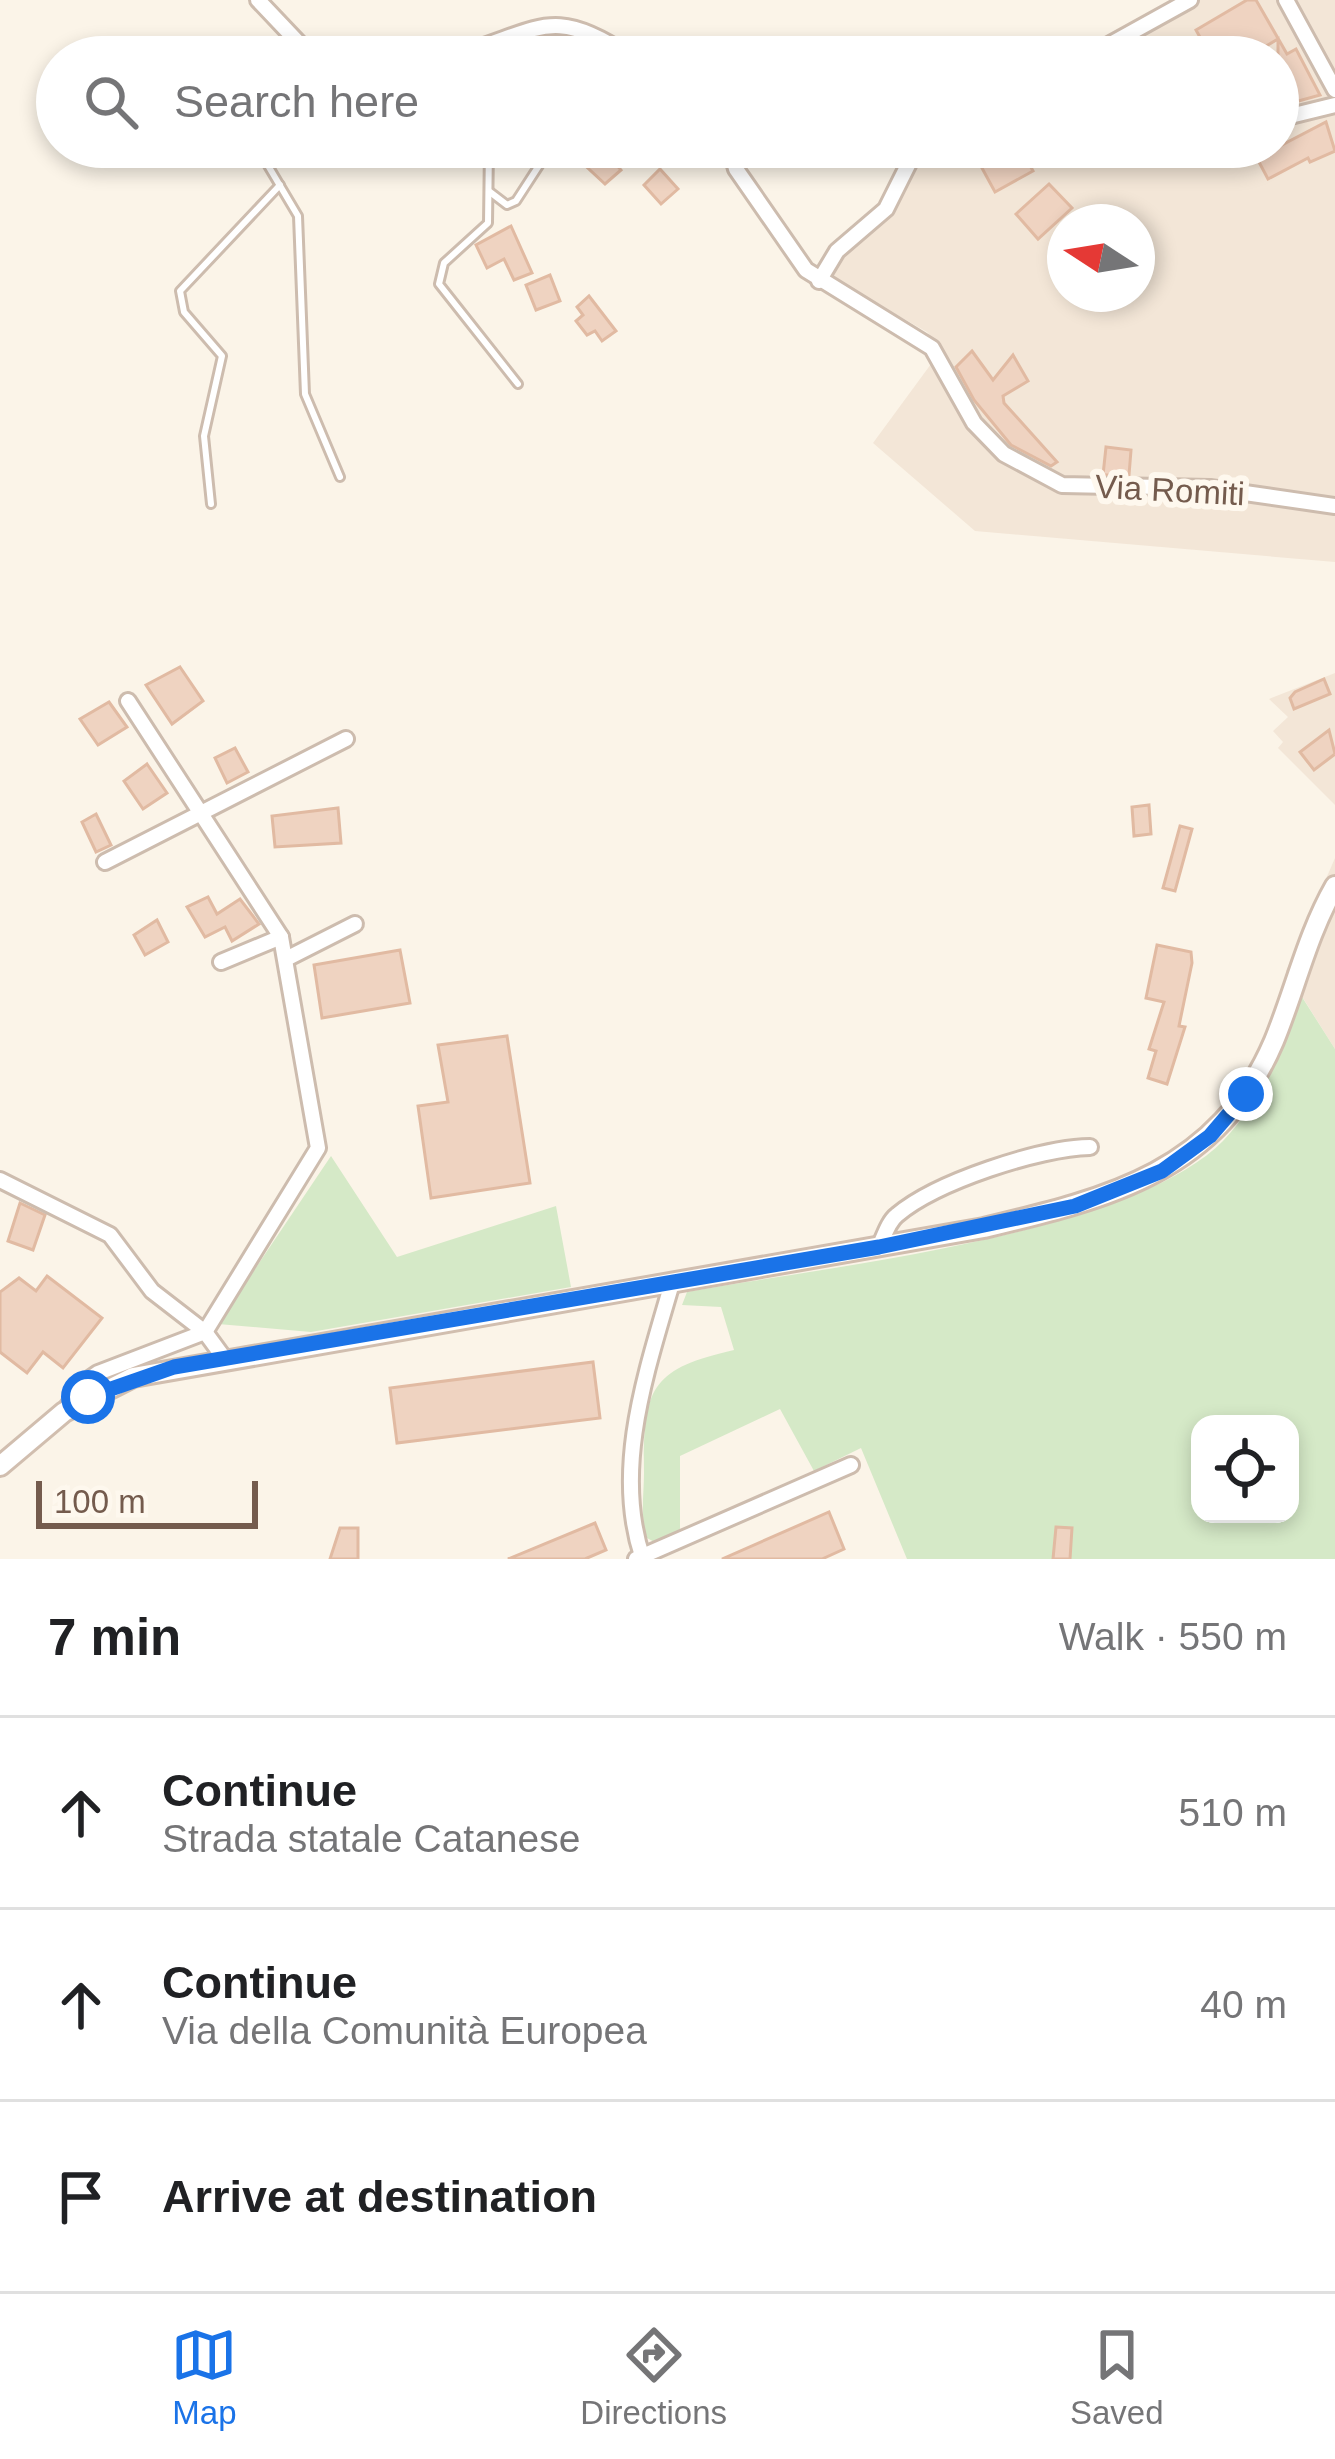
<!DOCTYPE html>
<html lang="en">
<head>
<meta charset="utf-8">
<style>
	body { margin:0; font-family:Arial,sans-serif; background:#f2f2f2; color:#202124 }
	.controls { position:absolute; right:36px; bottom:36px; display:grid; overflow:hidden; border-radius:24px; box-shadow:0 6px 18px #0003 }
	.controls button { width:108px; height:108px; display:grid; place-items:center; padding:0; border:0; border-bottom:3px solid #e0e0e0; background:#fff; color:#202124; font:60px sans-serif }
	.compass { position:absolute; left:1047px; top:204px; width:108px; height:108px; border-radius:50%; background:#fff; box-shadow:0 6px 18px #0003; rotate:282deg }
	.scale { position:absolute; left:36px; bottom:30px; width:222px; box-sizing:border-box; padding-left:12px; border:6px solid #745b4d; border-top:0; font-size:33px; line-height:42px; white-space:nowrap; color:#745b4d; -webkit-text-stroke:9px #fef8ee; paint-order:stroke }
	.stop { position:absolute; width:36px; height:36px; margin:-27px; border:9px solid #1a73e8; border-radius:50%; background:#fff }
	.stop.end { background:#1a73e8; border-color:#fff; box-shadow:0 3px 12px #0008 }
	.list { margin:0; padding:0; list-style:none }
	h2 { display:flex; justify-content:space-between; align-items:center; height:156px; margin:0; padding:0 48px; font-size:51px }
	h2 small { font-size:39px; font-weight:400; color:#757577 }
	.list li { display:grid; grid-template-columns:78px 1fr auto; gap:36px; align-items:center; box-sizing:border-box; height:192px; padding:0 48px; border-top:3px solid #e0e0e0 }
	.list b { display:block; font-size:45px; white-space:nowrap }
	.list p { margin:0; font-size:39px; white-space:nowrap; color:#757577 }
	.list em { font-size:39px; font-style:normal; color:#757577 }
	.icon { flex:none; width:66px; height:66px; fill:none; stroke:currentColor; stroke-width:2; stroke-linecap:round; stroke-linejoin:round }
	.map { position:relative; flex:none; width:1335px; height:1559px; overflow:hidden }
	.search { position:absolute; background:#fff; box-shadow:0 6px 18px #0003; left:36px; right:36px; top:36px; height:132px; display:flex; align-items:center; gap:30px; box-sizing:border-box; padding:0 42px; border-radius:66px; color:#757577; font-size:45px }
	.sheet { height:732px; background:#fff }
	nav { display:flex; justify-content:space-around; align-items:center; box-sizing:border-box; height:168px; border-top:3px solid #e0e0e0; background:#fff; font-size:33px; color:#757577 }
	nav a { display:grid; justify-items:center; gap:6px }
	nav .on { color:#1a73e8 }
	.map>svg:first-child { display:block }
</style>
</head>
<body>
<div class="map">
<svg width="1335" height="1559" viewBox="0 0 1335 1559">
	<rect width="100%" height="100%" fill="#fbf4e8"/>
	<g fill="#f3e6d7" fill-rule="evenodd">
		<path d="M1172,0H1335V562L975,531L873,443L942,349L927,332L827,275L842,252L890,213L920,153L933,147H1278V57H1069ZM1065,222H1137V294H1065Z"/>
		<polygon points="1335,673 1335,805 1278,748 1283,742 1273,731 1288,717 1269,699"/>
		<polygon points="1335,858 1335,1049 1286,971"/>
	</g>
	<g fill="#d5e9c7" fill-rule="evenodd">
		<path d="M1302,997L1335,1049V1559H907L861,1448L814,1471L780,1409L680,1456V1531L656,1543L647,1538C640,1518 644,1494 644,1473C643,1389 650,1369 734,1350L721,1307L682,1305L687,1292C822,1267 1129,1236 1223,1141C1262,1100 1281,1049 1302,997ZM1200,1424H1290V1514H1200Z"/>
		<polygon points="331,1156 397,1257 556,1206 571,1287 311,1332 218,1324"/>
	</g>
	<g fill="#efd3c1" stroke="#e1baa2" stroke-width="3">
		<polygon points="1247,0 1256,0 1287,54 1296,49 1320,95 1295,102 1289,90 1284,93 1278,82 1278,39 1253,54 1248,44 1225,57 1211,57 1196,30"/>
		<polygon points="1326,122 1335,151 1310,162 1308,158 1268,179 1251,147 1278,147"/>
		<polygon points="588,147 601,147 621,170 605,184 576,157"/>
		<polygon points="994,147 1020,147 1033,171 995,192 976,157"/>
		<polygon points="660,169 678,189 661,204 644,185"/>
		<polygon points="1049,184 1072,208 1038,239 1016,214"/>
		<polygon points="511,226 532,273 514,280 504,259 487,268 476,245"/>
		<polygon points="550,275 560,301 536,310 526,285"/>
		<polygon points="589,296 616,331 602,341 595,331 587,335 576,321 583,315 577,307"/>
		<polygon points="972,351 993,380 1013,355 1028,381 1003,396 1004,403 1057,462 1051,466 1011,445 974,400 956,367"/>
		<polygon points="1106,447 1131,450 1129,475 1103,475"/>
		<polygon points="180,667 203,701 172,724 146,685"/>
		<polygon points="1324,679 1330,694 1294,709 1290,698 1295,692"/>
		<polygon points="109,702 127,727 98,745 80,719"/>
		<polygon points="1329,730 1335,754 1314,770 1300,752"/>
		<polygon points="235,748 248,772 227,783 215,758"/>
		<polygon points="147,764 167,793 143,809 124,781"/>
		<polygon points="1149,805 1151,834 1134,836 1132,807"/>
		<polygon points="338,808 341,843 275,847 272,816"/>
		<polygon points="96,814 111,845 96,852 82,822"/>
		<polygon points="1180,826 1192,829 1175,891 1163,888"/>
		<polygon points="208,897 217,914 240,899 259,924 232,941 225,927 205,937 187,907"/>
		<polygon points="157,920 168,942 145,955 134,935"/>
		<polygon points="1157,945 1191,952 1192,963 1179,1026 1185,1027 1167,1084 1148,1078 1156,1051 1149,1049 1164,1002 1146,998"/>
		<polygon points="400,950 410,1003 322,1018 314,965"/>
		<polygon points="507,1036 530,1183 431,1198 418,1106 448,1102 438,1045"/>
		<polygon points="20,1203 45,1215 33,1250 8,1241"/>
		<polygon points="47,1276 102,1318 63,1368 43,1352 27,1373 0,1352 0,1292 19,1278 36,1291"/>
		<polygon points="593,1362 600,1418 397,1443 390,1388"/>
		<polygon points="829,1512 844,1549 822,1559 722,1559"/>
		<polygon points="595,1523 606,1550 585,1559 508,1559"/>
		<polygon points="1056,1527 1072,1528 1070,1559 1053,1559"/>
		<polygon points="340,1528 358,1528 358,1559 330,1559"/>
	</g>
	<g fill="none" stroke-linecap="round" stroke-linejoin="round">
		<g stroke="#cdbcae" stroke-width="12">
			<g id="lane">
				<polyline points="257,147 298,216 305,394 340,477"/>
				<polyline points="489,147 488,223 444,263 439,284 518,384"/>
				<polyline points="490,192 507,205 516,201 551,147"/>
				<polyline points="211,504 204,436 222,356 184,312 180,291 280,185"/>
			</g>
		</g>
		<g stroke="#cdbcae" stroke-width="20">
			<g id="street">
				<polyline points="258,0 312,57"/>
				<polyline points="1286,0 1335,90"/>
				<path d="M447,57C536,35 548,0 630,57"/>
				<polyline points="1087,57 1190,0"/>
				<polyline points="1278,119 1335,105"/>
				<polyline points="730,147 736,169 806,270 932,348 974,423 1004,454 1062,485 1210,488 1335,506"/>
				<polyline points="819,281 837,251 886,209 917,147"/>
				<polyline points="105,862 346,739"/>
				<polyline points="286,959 355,924"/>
				<polyline points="221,962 281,937"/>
				<polyline points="0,1180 110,1235 152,1291 205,1332 224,1358"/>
				<path d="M879,1247C884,1237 888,1222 897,1215C936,1182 1039,1148 1090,1147"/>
				<polyline points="64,1412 82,1384 98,1373 205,1332 318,1148 281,937 128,701"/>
				<polyline points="636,1559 851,1465"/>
				<path d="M643,1559C612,1469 647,1370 672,1283"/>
			</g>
		</g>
		<g stroke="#d1beaf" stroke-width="24">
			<path id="secondary" d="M0,1466L64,1412L133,1377L984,1228C1110,1198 1218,1172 1274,1041C1295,990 1307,935 1335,886"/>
		</g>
		<use href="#lane" stroke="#fff" stroke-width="6"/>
		<use href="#street" stroke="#fff" stroke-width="14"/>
		<use href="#secondary" stroke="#fff" stroke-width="18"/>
	</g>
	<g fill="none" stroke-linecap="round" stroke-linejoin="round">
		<polyline stroke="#1a73e8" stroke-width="15" points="88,1397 174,1367 879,1247 1075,1206 1162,1171 1210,1136 1246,1094"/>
	</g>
	<g text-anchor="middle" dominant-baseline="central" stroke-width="12" stroke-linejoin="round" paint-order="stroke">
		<g font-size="33" fill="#745b4d" stroke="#fef8ee">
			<text transform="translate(1170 490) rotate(3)">Via Romiti</text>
		</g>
	</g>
</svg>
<div class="controls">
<button><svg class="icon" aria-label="locate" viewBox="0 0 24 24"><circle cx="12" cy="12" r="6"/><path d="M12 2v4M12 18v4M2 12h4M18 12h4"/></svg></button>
</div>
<svg class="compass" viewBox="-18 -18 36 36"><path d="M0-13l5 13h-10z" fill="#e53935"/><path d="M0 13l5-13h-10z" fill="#757577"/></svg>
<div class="scale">100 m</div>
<div class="stop" style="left:88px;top:1397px"></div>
<div class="stop end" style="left:1246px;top:1094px"></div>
<div class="search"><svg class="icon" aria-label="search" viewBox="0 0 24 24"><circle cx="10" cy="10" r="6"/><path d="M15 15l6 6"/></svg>Search here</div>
</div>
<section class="sheet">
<h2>7 min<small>Walk · 550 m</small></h2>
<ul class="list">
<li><svg class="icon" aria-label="ahead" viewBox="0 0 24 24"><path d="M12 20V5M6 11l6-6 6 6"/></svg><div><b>Continue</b><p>Strada statale Catanese</p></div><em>510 m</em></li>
<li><svg class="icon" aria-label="ahead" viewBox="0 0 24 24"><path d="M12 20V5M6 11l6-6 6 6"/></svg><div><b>Continue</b><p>Via della Comunità Europea</p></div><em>40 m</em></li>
<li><svg class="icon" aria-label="arrive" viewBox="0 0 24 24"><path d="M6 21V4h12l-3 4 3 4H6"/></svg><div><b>Arrive at destination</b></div></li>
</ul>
</section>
<nav>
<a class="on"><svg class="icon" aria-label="map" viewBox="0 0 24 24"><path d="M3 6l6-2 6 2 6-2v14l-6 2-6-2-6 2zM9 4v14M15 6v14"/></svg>Map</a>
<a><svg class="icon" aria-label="directions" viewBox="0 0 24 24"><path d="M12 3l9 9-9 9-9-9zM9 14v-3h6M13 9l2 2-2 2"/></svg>Directions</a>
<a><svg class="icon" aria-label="saved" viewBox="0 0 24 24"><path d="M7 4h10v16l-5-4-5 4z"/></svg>Saved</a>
</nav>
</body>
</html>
